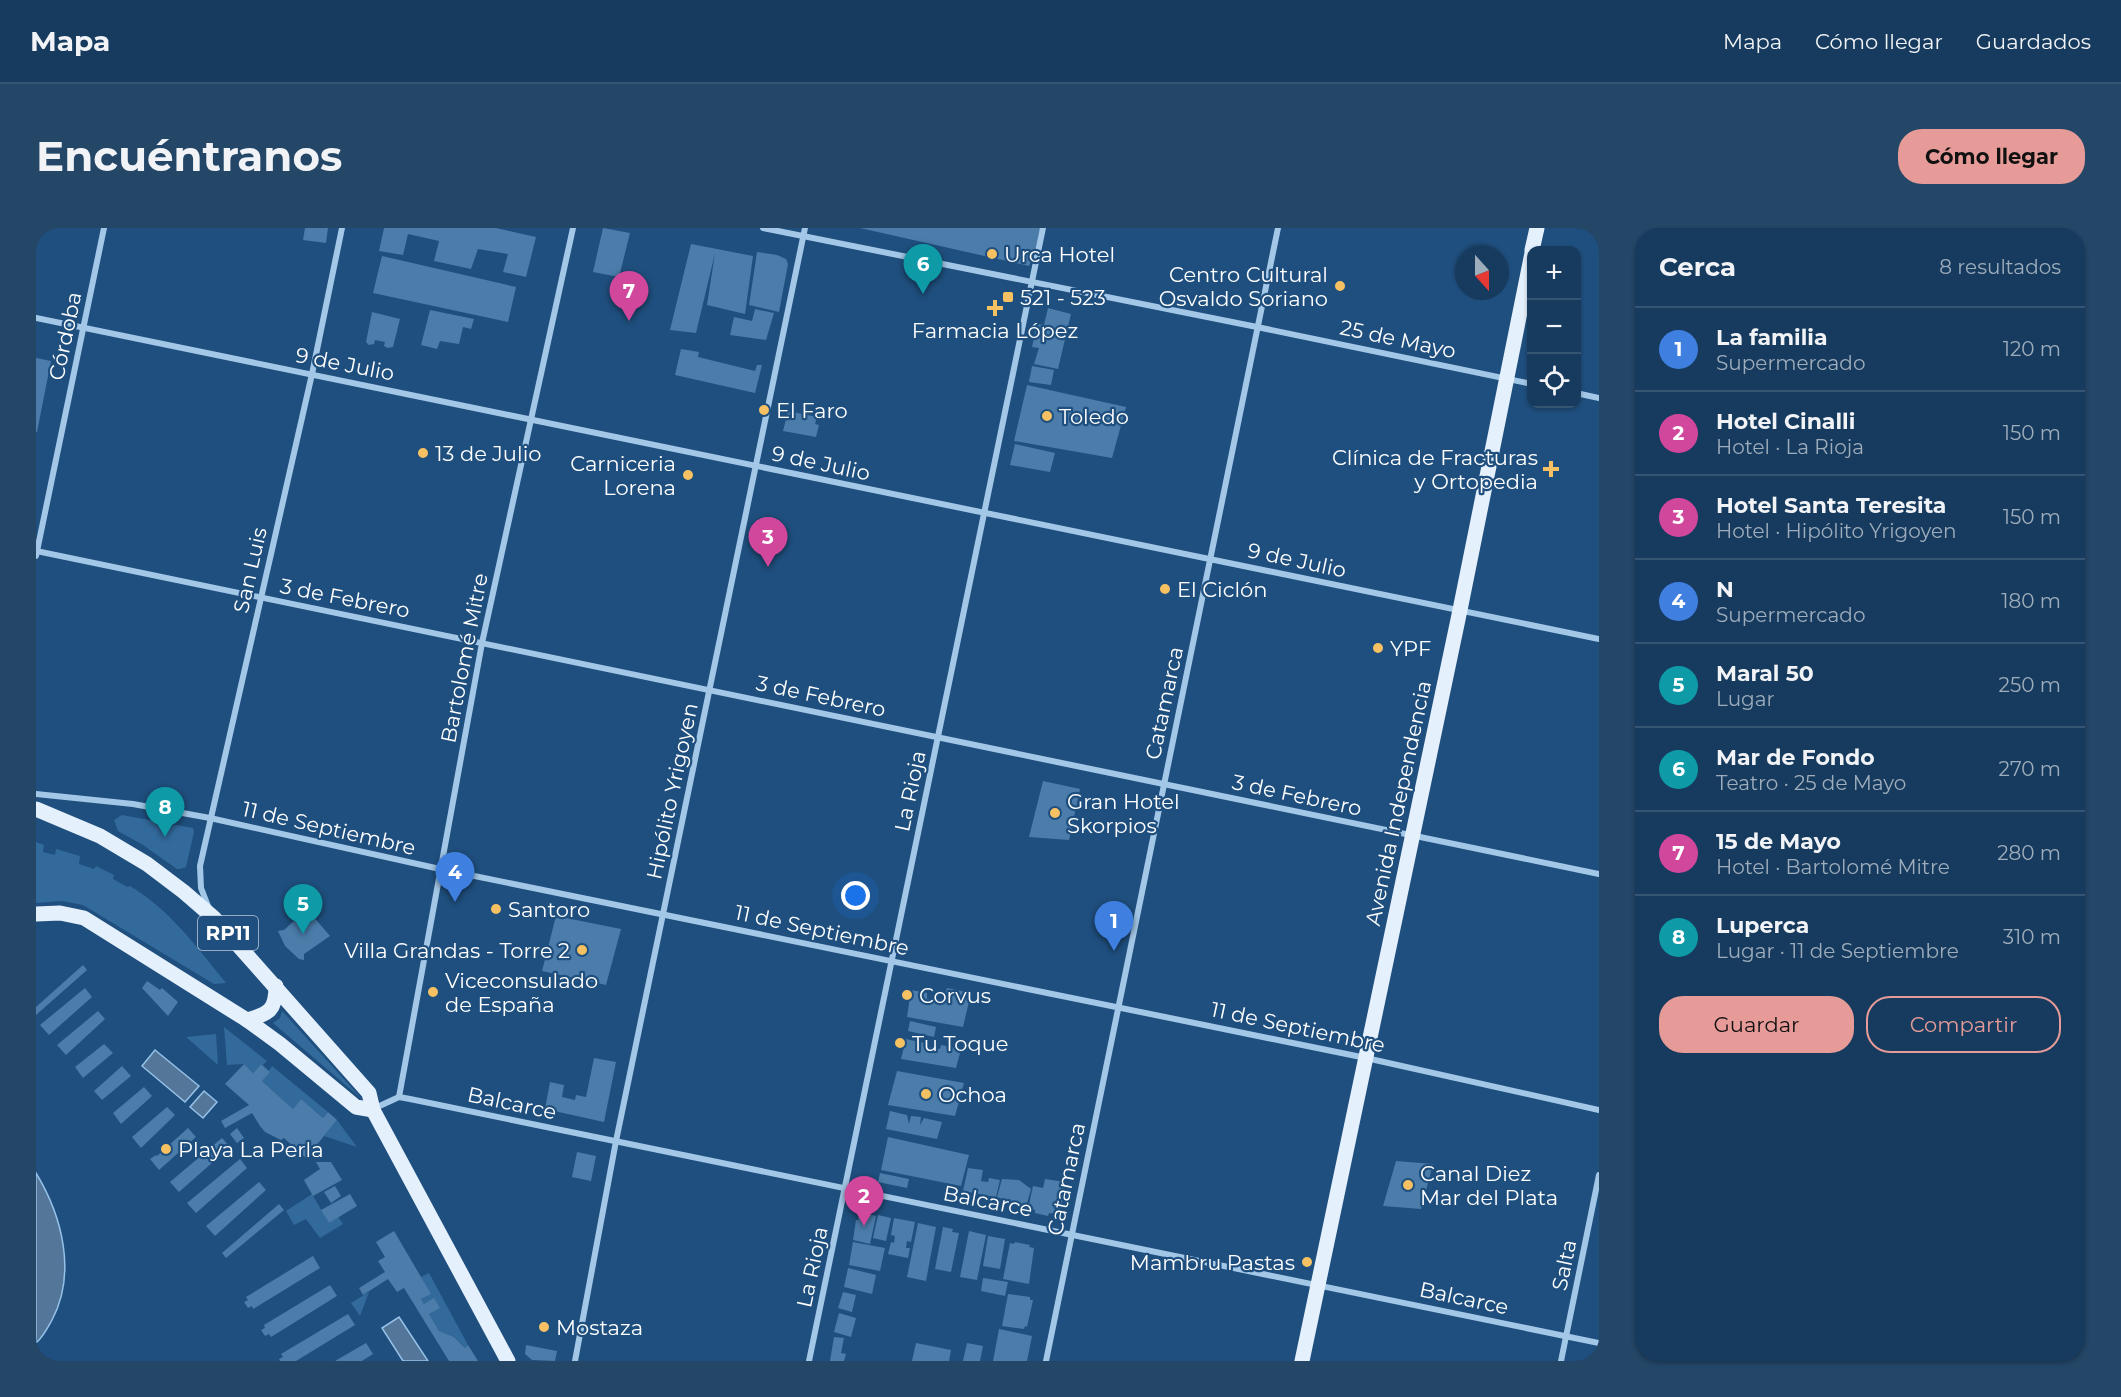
<!DOCTYPE html>
<html lang="es">
<head>
<meta charset="utf-8">
<style>
	body { margin:0; font-family:Montserrat,sans-serif; background:#244667; color:#f1f3f6 }
	.controls { position:absolute; right:18px; top:18px; display:grid; overflow:hidden; border-radius:12px; box-shadow:0 2px 4px #0004 }
	.controls button { width:54px; height:54px; display:grid; place-items:center; padding:0; border:0; border-bottom:2px solid #365573; background:#173b5e; color:#f1f3f6; font:30px sans-serif }
	.compass { position:absolute; left:1419px; top:18px; width:54px; height:54px; border-radius:50%; background:#173b5e; box-shadow:0 2px 4px #0004; rotate:159deg }
	.you { position:absolute; left:820px; top:668px; width:21px; height:21px; margin:-15px; border:4px solid #fff; border-radius:50%; background:#1a73e8; box-shadow:0 0 0 9px #1a73e833 }
	.badge { display:grid; place-items:center; width:39px; height:39px; border-radius:50%; background:#e69b98; color:#fff; font-size:20px; font-weight:700 }
	.pin { position:absolute; translate:-50% -50px; filter:drop-shadow(0 2px 3px #0008) }
	.pin::after { content:''; position:absolute; top:32px; width:21px; height:18px; background:inherit; clip-path:polygon(0 0,100% 0,50% 100%) }
	.list { margin:0; padding:0; list-style:none }
	h2 { display:flex; justify-content:space-between; align-items:center; height:78px; margin:0; padding:0 24px; font-size:26px }
	h2 small { font-size:20px; font-weight:400; color:#9eadbc }
	.list li { display:grid; grid-template-columns:39px 1fr auto; gap:18px; align-items:center; box-sizing:border-box; height:84px; padding:0 24px; border-top:2px solid #365573 }
	.list b { display:block; font-size:22px; white-space:nowrap }
	.list p { margin:0; font-size:20px; white-space:nowrap; color:#9eadbc }
	.list em { font-size:20px; font-style:normal; color:#9eadbc }
	.actions { display:flex; gap:12px; padding:18px 24px }
	.actions a { flex:1; padding:14px 0; border:2px solid #e69b98; border-radius:24px; text-align:center; font-size:21px; color:#e69b98 }
	.actions .main { background:#e69b98; color:#111 }
	.icon { flex:none; width:33px; height:33px; fill:none; stroke:currentColor; stroke-width:2; stroke-linecap:round; stroke-linejoin:round }
	.map { position:relative; flex:none; width:1563px; height:1133px; overflow:hidden; border-radius:24px }
	header { display:flex; align-items:center; gap:36px; box-sizing:border-box; height:84px; padding:0 30px; background:#173b5e; border-bottom:2px solid #365573 }
	header strong { font-size:28px }
	nav { display:flex; gap:33px; margin-inline-start:auto; font-size:21px }
	.intro { display:flex; align-items:center; justify-content:space-between; box-sizing:border-box; height:144px; padding:0 36px }
	h1 { margin:0; font-size:42px }
	.button { padding:15px 27px; border-radius:24px; background:#e69b98; color:#111; font-size:21px; font-weight:700 }
	main { display:flex; gap:36px; padding:0 36px }
	aside { flex:1; background:#173b5e; border-radius:24px; box-shadow:0 2px 4px #0004 }
	.map>svg:first-child { display:block }
</style>
</head>
<body>
<header>
<strong>Mapa</strong>
<nav><a>Mapa</a><a>Cómo llegar</a><a>Guardados</a></nav>
</header>
<div class="intro"><h1>Encuéntranos</h1><a class="button">Cómo llegar</a></div>
<main>
<div class="map">
<svg width="1563" height="1133" viewBox="0 0 1563 1133">
	<rect width="100%" height="100%" fill="#1f4f7e"/>
	<g fill="#326a9c">
		<polygon points="86,587 157,600 158,604 150,639 144,641 141,641 107,617 82,603 78,592"/>
		<path d="M0,614L8,617L7,624L19,627L20,621L44,628L43,636L58,641L60,638L78,647L77,651L91,659L94,658C135,683 160,718 190,755L178,756L47,677L26,673L0,675Z"/>
		<polygon points="246,783 326,871 237,795 244,790"/>
		<polygon points="188,799 231,833 227,837 225,836 217,845 208,836 191,837"/>
		<polygon points="180,806 182,837 150,809"/>
		<polygon points="236,838 292,884 287,890 265,871 257,881 226,853"/>
		<polygon points="301,892 321,919 288,908"/>
		<polygon points="276,966 293,995 302,989 307,996 284,1010 270,991 258,997 250,983"/>
		<polygon points="393,1045 432,1117 429,1120 418,1109 403,1103 393,1086 403,1080 398,1071 388,1076 385,1071 394,1066 385,1049"/>
		<polygon points="333,1064 324,1088 315,1075"/>
	</g>
	<g fill="#537699" stroke="#96c2e9" stroke-width="1.5">
		<polygon points="119,822 163,858 149,874 106,838"/>
		<polygon points="168,863 181,874 167,890 154,879"/>
		<path d="M0,945C26,988 41,1045 16,1092C11,1101 7,1109 0,1115Z"/>
		<polygon points="363,1089 392,1133 367,1133 346,1100"/>
	</g>
	<g fill="#4b7caa">
		<polygon points="269,0 292,0 290,15 267,12"/>
		<polygon points="348,0 460,0 500,9 490,49 467,44 472,26 442,21 435,41 398,33 403,13 372,6 367,27 343,23"/>
		<polygon points="567,0 594,5 583,49 557,44"/>
		<polygon points="824,0 1007,0 1005,10 993,38"/>
		<polygon points="655,16 717,28 709,86 671,77 679,25 660,105 634,102"/>
		<polygon points="721,24 741,27 750,31 752,36 743,84 713,77"/>
		<polygon points="346,28 480,59 472,94 337,65"/>
		<polygon points="1012,80 1035,86 1022,141 998,136 1003,120 996,119 1001,96 1008,97"/>
		<polygon points="719,81 738,85 730,112 694,107 698,89 716,93"/>
		<polygon points="394,82 438,91 435,101 427,99 423,116 404,113 401,121 385,117"/>
		<polygon points="336,84 364,91 357,119 352,120 348,118 349,114 339,112 338,116 333,117 330,114"/>
		<polygon points="645,121 663,124 662,129 719,143 721,137 726,137 719,165 639,147"/>
		<polygon points="0,130 15,133 1,204 0,204"/>
		<polygon points="996,138 1018,142 1015,157 993,154"/>
		<polygon points="991,157 1090,179 1076,230 978,213"/>
		<polygon points="752,183 781,189 779,196 783,197 780,209 747,203"/>
		<polygon points="979,216 1019,225 1014,244 974,237"/>
		<polygon points="1007,553 1044,561 1033,612 993,609"/>
		<polygon points="271,681 294,708 268,726 268,732 263,731 249,718 242,703 248,702"/>
		<polygon points="520,688 585,701 570,757 506,743"/>
		<polygon points="47,737 51,742 0,787 0,779"/>
		<polygon points="111,753 124,762 126,760 142,774 132,788 106,760"/>
		<polygon points="49,760 56,769 13,807 4,797"/>
		<polygon points="911,760 935,765 927,799 871,789 875,762 891,765 891,771 906,773"/>
		<polygon points="62,783 69,791 30,827 21,817"/>
		<polygon points="874,793 900,799 898,809 872,803"/>
		<polygon points="870,811 888,815 887,818 904,821 905,817 925,821 920,840 865,831"/>
		<polygon points="68,816 77,825 47,850 39,839"/>
		<polygon points="558,830 580,834 568,894 509,881 514,854 528,857 526,869 539,872 540,867 550,869"/>
		<polygon points="208,836 217,845 225,836 234,844 226,853 257,881 265,871 287,890 292,884 301,892 270,930 248,910 245,912 229,904 224,898 216,885 189,900 185,893 213,877 189,856"/>
		<polygon points="86,838 95,848 66,872 58,863"/>
		<polygon points="861,843 928,855 919,888 852,877"/>
		<polygon points="108,859 116,868 85,896 77,885"/>
		<polygon points="131,879 139,887 105,920 96,909"/>
		<polygon points="854,883 871,887 873,896 875,888 885,889 884,897 888,890 906,894 901,911 850,901"/>
		<polygon points="152,900 160,909 123,942 114,931 120,927 121,928"/>
		<polygon points="201,900 208,910 201,915 194,906"/>
		<polygon points="852,909 933,927 925,958 845,942"/>
		<polygon points="186,910 194,919 143,964 134,954"/>
		<polygon points="541,924 560,928 555,953 536,949"/>
		<polygon points="204,931 211,940 160,985 151,975"/>
		<polygon points="1360,933 1397,936 1385,981 1347,978"/>
		<polygon points="280,934 295,934 306,952 277,968 268,952 284,941"/>
		<polygon points="932,940 947,942 945,953 952,954 953,950 964,952 960,969 927,963"/>
		<polygon points="844,945 873,951 871,960 842,954"/>
		<polygon points="966,951 983,952 995,961 990,979 961,969"/>
		<polygon points="1009,951 1029,954 1025,979 1022,986 1013,985 1012,988 999,985 999,982 992,981 997,958 1007,960"/>
		<polygon points="223,954 230,962 179,1008 170,998"/>
		<polygon points="299,958 305,968 295,975 288,964"/>
		<polygon points="314,966 321,978 293,995 285,982"/>
		<polygon points="243,976 248,982 190,1030 186,1025"/>
		<polygon points="824,984 840,988 834,1016 817,1012 820,992 822,992"/>
		<polygon points="842,987 855,990 850,1013 837,1010"/>
		<polygon points="858,990 879,994 875,1014 871,1013 870,1020 874,1020 872,1030 852,1026 855,1014 858,1015 859,1008 855,1007"/>
		<polygon points="882,995 900,999 890,1053 871,1049"/>
		<polygon points="907,999 917,1001 916,1004 923,1005 915,1044 899,1041"/>
		<polygon points="358,1003 395,1066 385,1071 388,1076 398,1070 404,1080 393,1086 403,1103 418,1109 429,1120 432,1117 442,1133 413,1133 368,1060 361,1064 352,1051 327,1067 323,1060 349,1044 342,1033 349,1029 340,1014"/>
		<polygon points="933,1003 950,1007 941,1052 924,1049"/>
		<polygon points="952,1008 969,1011 964,1041 947,1038"/>
		<polygon points="817,1014 849,1020 844,1043 813,1037"/>
		<polygon points="979,1014 994,1017 993,1019 998,1020 993,1056 967,1051 974,1015 978,1016"/>
		<polygon points="277,1028 284,1040 217,1081 216,1078 212,1080 208,1074 212,1072 210,1069"/>
		<polygon points="812,1040 840,1047 836,1066 808,1059"/>
		<polygon points="947,1050 972,1054 969,1068 945,1063"/>
		<polygon points="294,1057 301,1068 235,1109 233,1106 229,1108 225,1102 229,1100 228,1097"/>
		<polygon points="807,1064 820,1067 816,1084 802,1080"/>
		<polygon points="972,1066 994,1069 994,1072 997,1072 991,1099 989,1098 988,1101 966,1098"/>
		<polygon points="803,1085 820,1090 815,1109 798,1104"/>
		<polygon points="312,1086 319,1097 260,1133 244,1133 243,1131 247,1129 245,1126"/>
		<polygon points="963,1101 996,1108 991,1133 957,1133"/>
		<polygon points="798,1109 808,1110 805,1125 810,1126 808,1133 794,1133"/>
		<polygon points="330,1115 337,1126 326,1133 299,1133"/>
		<polygon points="880,1115 915,1122 913,1133 876,1133"/>
		<polygon points="931,1115 947,1118 944,1133 927,1133"/>
		<polygon points="490,1117 521,1123 519,1133 496,1132 489,1126"/>
	</g>
	<g fill="none" stroke-linecap="round" stroke-linejoin="round">
		<g stroke="#a3c7e7" stroke-width="6">
			<polyline points="727,0 1221,99 1496,156"/>
			<polyline points="0,90 1563,411"/>
			<polyline points="1540,165 1563,170"/>
			<polyline points="0,323 1563,646"/>
			<polyline points="0,328 68,0"/>
			<polyline points="0,566 97,576 174,590 404,641 1330,830 1563,882"/>
			<polyline points="172,678 165,660 164,638 276,146 306,0"/>
			<polyline points="363,869 446,415 537,0"/>
			<polyline points="337,881 363,869 374,871 1563,1115"/>
			<polyline points="539,1133 580,913 769,0"/>
			<polyline points="773,1133 1007,0"/>
			<polyline points="1010,1133 1242,0"/>
			<polyline points="1525,1133 1563,947"/>
		</g>
		<g stroke="#e5f0fd" stroke-width="15">
			<polyline points="1496,22 1501,0"/>
			<polyline points="0,581 64,608 111,636 148,664 178,690 333,865 337,882 472,1133"/>
			<polyline points="0,686 24,685 48,690 211,792 244,816 320,879 337,882"/>
			<path d="M211,792C233,786 240,782 240,758"/>
			<polyline points="1266,1133 1424,382 1496,25"/>
		</g>
	</g>
	<g fill="#f6c162" stroke="#1f4f7e" stroke-width="2">
		<circle cx="956" cy="26" r="6"/>
		<circle cx="1304" cy="58" r="6"/>
		<rect x="966" y="63" width="12" height="12" rx="3"/>
		<path d="M956 71h6v6h6v6h-6v6h-6v-6h-6v-6h6z"/>
		<circle cx="728" cy="182" r="6"/>
		<circle cx="1011" cy="188" r="6"/>
		<circle cx="387" cy="225" r="6"/>
		<path d="M1512 232h6v6h6v6h-6v6h-6v-6h-6v-6h6z"/>
		<circle cx="652" cy="247" r="6"/>
		<circle cx="1129" cy="361" r="6"/>
		<circle cx="1342" cy="420" r="6"/>
		<circle cx="1019" cy="585" r="6"/>
		<circle cx="460" cy="681" r="6"/>
		<circle cx="546" cy="722" r="6"/>
		<circle cx="397" cy="764" r="6"/>
		<circle cx="871" cy="767" r="6"/>
		<circle cx="864" cy="815" r="6"/>
		<circle cx="890" cy="866" r="6"/>
		<circle cx="130" cy="921" r="6"/>
		<circle cx="1372" cy="957" r="6"/>
		<circle cx="1271" cy="1034" r="6"/>
		<circle cx="508" cy="1099" r="6"/>
	</g>
	<g text-anchor="middle" dominant-baseline="central" stroke-width="4.5" stroke-linejoin="round" paint-order="stroke">
		<rect fill="#1f4f7e" stroke="#bccad8" stroke-width="1.5" x="162" y="688" width="60" height="34" rx="4.5"/>
		<g font-size="20" font-weight="bold" fill="#fff">
			<text x="192" y="705">RP11</text>
		</g>
		<g font-size="21" fill="#fff" stroke="#1f4f7e" text-anchor="start">
			<text x="968" y="26">Urca Hotel</text>
			<text x="1292" y="46" text-anchor="end">Centro Cultural<tspan x="1292" dy="24">Osvaldo Soriano</tspan></text>
			<text x="984" y="69">521 - 523</text>
			<text x="959" y="102" text-anchor="middle">Farmacia López</text>
			<text x="740" y="182">El Faro</text>
			<text x="1023" y="188">Toledo</text>
			<text x="399" y="225">13 de Julio</text>
			<text x="1502" y="229" text-anchor="end">Clínica de Fracturas<tspan x="1502" dy="24">y Ortopedia</tspan></text>
			<text x="640" y="235" text-anchor="end">Carniceria<tspan x="640" dy="24">Lorena</tspan></text>
			<text x="1141" y="361">El Ciclón</text>
			<text x="1354" y="420">YPF</text>
			<text x="1031" y="573">Gran Hotel<tspan x="1031" dy="24">Skorpios</tspan></text>
			<text x="472" y="681">Santoro</text>
			<text x="534" y="722" text-anchor="end">Villa Grandas - Torre 2</text>
			<text x="409" y="752">Viceconsulado<tspan x="409" dy="24">de España</tspan></text>
			<text x="883" y="767">Corvus</text>
			<text x="876" y="815">Tu Toque</text>
			<text x="902" y="866">Ochoa</text>
			<text x="142" y="921">Playa La Perla</text>
			<text x="1384" y="945">Canal Diez<tspan x="1384" dy="24">Mar del Plata</tspan></text>
			<text x="1259" y="1034" text-anchor="end">Mambru Pastas</text>
			<text x="520" y="1099">Mostaza</text>
		</g>
		<g font-size="21" fill="#fff" stroke="#1f4f7e">
			<text transform="translate(29 108) rotate(-78)">Córdoba</text>
			<text transform="translate(1362 111) rotate(12)">25 de Mayo</text>
			<text transform="translate(309 136) rotate(11)">9 de Julio</text>
			<text transform="translate(785 235) rotate(12)">9 de Julio</text>
			<text transform="translate(1261 332) rotate(12)">9 de Julio</text>
			<text transform="translate(214 342) rotate(-77)">San Luis</text>
			<text transform="translate(309 370) rotate(11)">3 de Febrero</text>
			<text transform="translate(428 430) rotate(-79)">Bartolomé Mitre</text>
			<text transform="translate(785 468) rotate(12)">3 de Febrero</text>
			<text transform="translate(1128 475) rotate(-78)">Catamarca</text>
			<text transform="translate(636 563) rotate(-78)">Hipólito Yrigoyen</text>
			<text transform="translate(874 563) rotate(-78)">La Rioja</text>
			<text transform="translate(1261 567) rotate(12)">3 de Febrero</text>
			<text transform="translate(1362 575) rotate(-78)">Avenida Independencia</text>
			<text transform="translate(293 600) rotate(13)">11 de Septiembre</text>
			<text transform="translate(786 702) rotate(12)">11 de Septiembre</text>
			<text transform="translate(1262 799) rotate(12)">11 de Septiembre</text>
			<text transform="translate(476 875) rotate(12)">Balcarce</text>
			<text transform="translate(1030 951) rotate(-78)">Catamarca</text>
			<text transform="translate(952 973) rotate(11)">Balcarce</text>
			<text transform="translate(1528 1037) rotate(-78)">Salta</text>
			<text transform="translate(776 1039) rotate(-78)">La Rioja</text>
			<text transform="translate(1428 1070) rotate(12)">Balcarce</text>
		</g>
	</g>
</svg>
<div class="controls">
<button>+</button>
<button>−</button>
<button><svg class="icon" aria-label="locate" viewBox="0 0 24 24"><circle cx="12" cy="12" r="6"/><path d="M12 2v4M12 18v4M2 12h4M18 12h4"/></svg></button>
</div>
<svg class="compass" viewBox="-18 -18 36 36"><path d="M0-13l5 13h-10z" fill="#e53935"/><path d="M0 13l5-13h-10z" fill="#9eadbc"/></svg>
<div class="you"></div>
<div class="pin badge" style="left:1078px;top:723px;background:#3f7fe0">1</div>
<div class="pin badge" style="left:828px;top:998px;background:#d1479c">2</div>
<div class="pin badge" style="left:732px;top:339px;background:#d1479c">3</div>
<div class="pin badge" style="left:419px;top:674px;background:#3f7fe0">4</div>
<div class="pin badge" style="left:267px;top:706px;background:#0f9aa8">5</div>
<div class="pin badge" style="left:887px;top:66px;background:#0f9aa8">6</div>
<div class="pin badge" style="left:593px;top:93px;background:#d1479c">7</div>
<div class="pin badge" style="left:129px;top:609px;background:#0f9aa8">8</div>
</div>
<aside>
<h2>Cerca<small>8 resultados</small></h2>
<ul class="list">
<li><span class="badge" style="background:#3f7fe0">1</span><div><b>La familia</b><p>Supermercado</p></div><em>120 m</em></li>
<li><span class="badge" style="background:#d1479c">2</span><div><b>Hotel Cinalli</b><p>Hotel · La Rioja</p></div><em>150 m</em></li>
<li><span class="badge" style="background:#d1479c">3</span><div><b>Hotel Santa Teresita</b><p>Hotel · Hipólito Yrigoyen</p></div><em>150 m</em></li>
<li><span class="badge" style="background:#3f7fe0">4</span><div><b>N</b><p>Supermercado</p></div><em>180 m</em></li>
<li><span class="badge" style="background:#0f9aa8">5</span><div><b>Maral 50</b><p>Lugar</p></div><em>250 m</em></li>
<li><span class="badge" style="background:#0f9aa8">6</span><div><b>Mar de Fondo</b><p>Teatro · 25 de Mayo</p></div><em>270 m</em></li>
<li><span class="badge" style="background:#d1479c">7</span><div><b>15 de Mayo</b><p>Hotel · Bartolomé Mitre</p></div><em>280 m</em></li>
<li><span class="badge" style="background:#0f9aa8">8</span><div><b>Luperca</b><p>Lugar · 11 de Septiembre</p></div><em>310 m</em></li>
</ul>
<div class="actions"><a class="main">Guardar</a><a>Compartir</a></div>
</aside>
</main>
</body>
</html>
